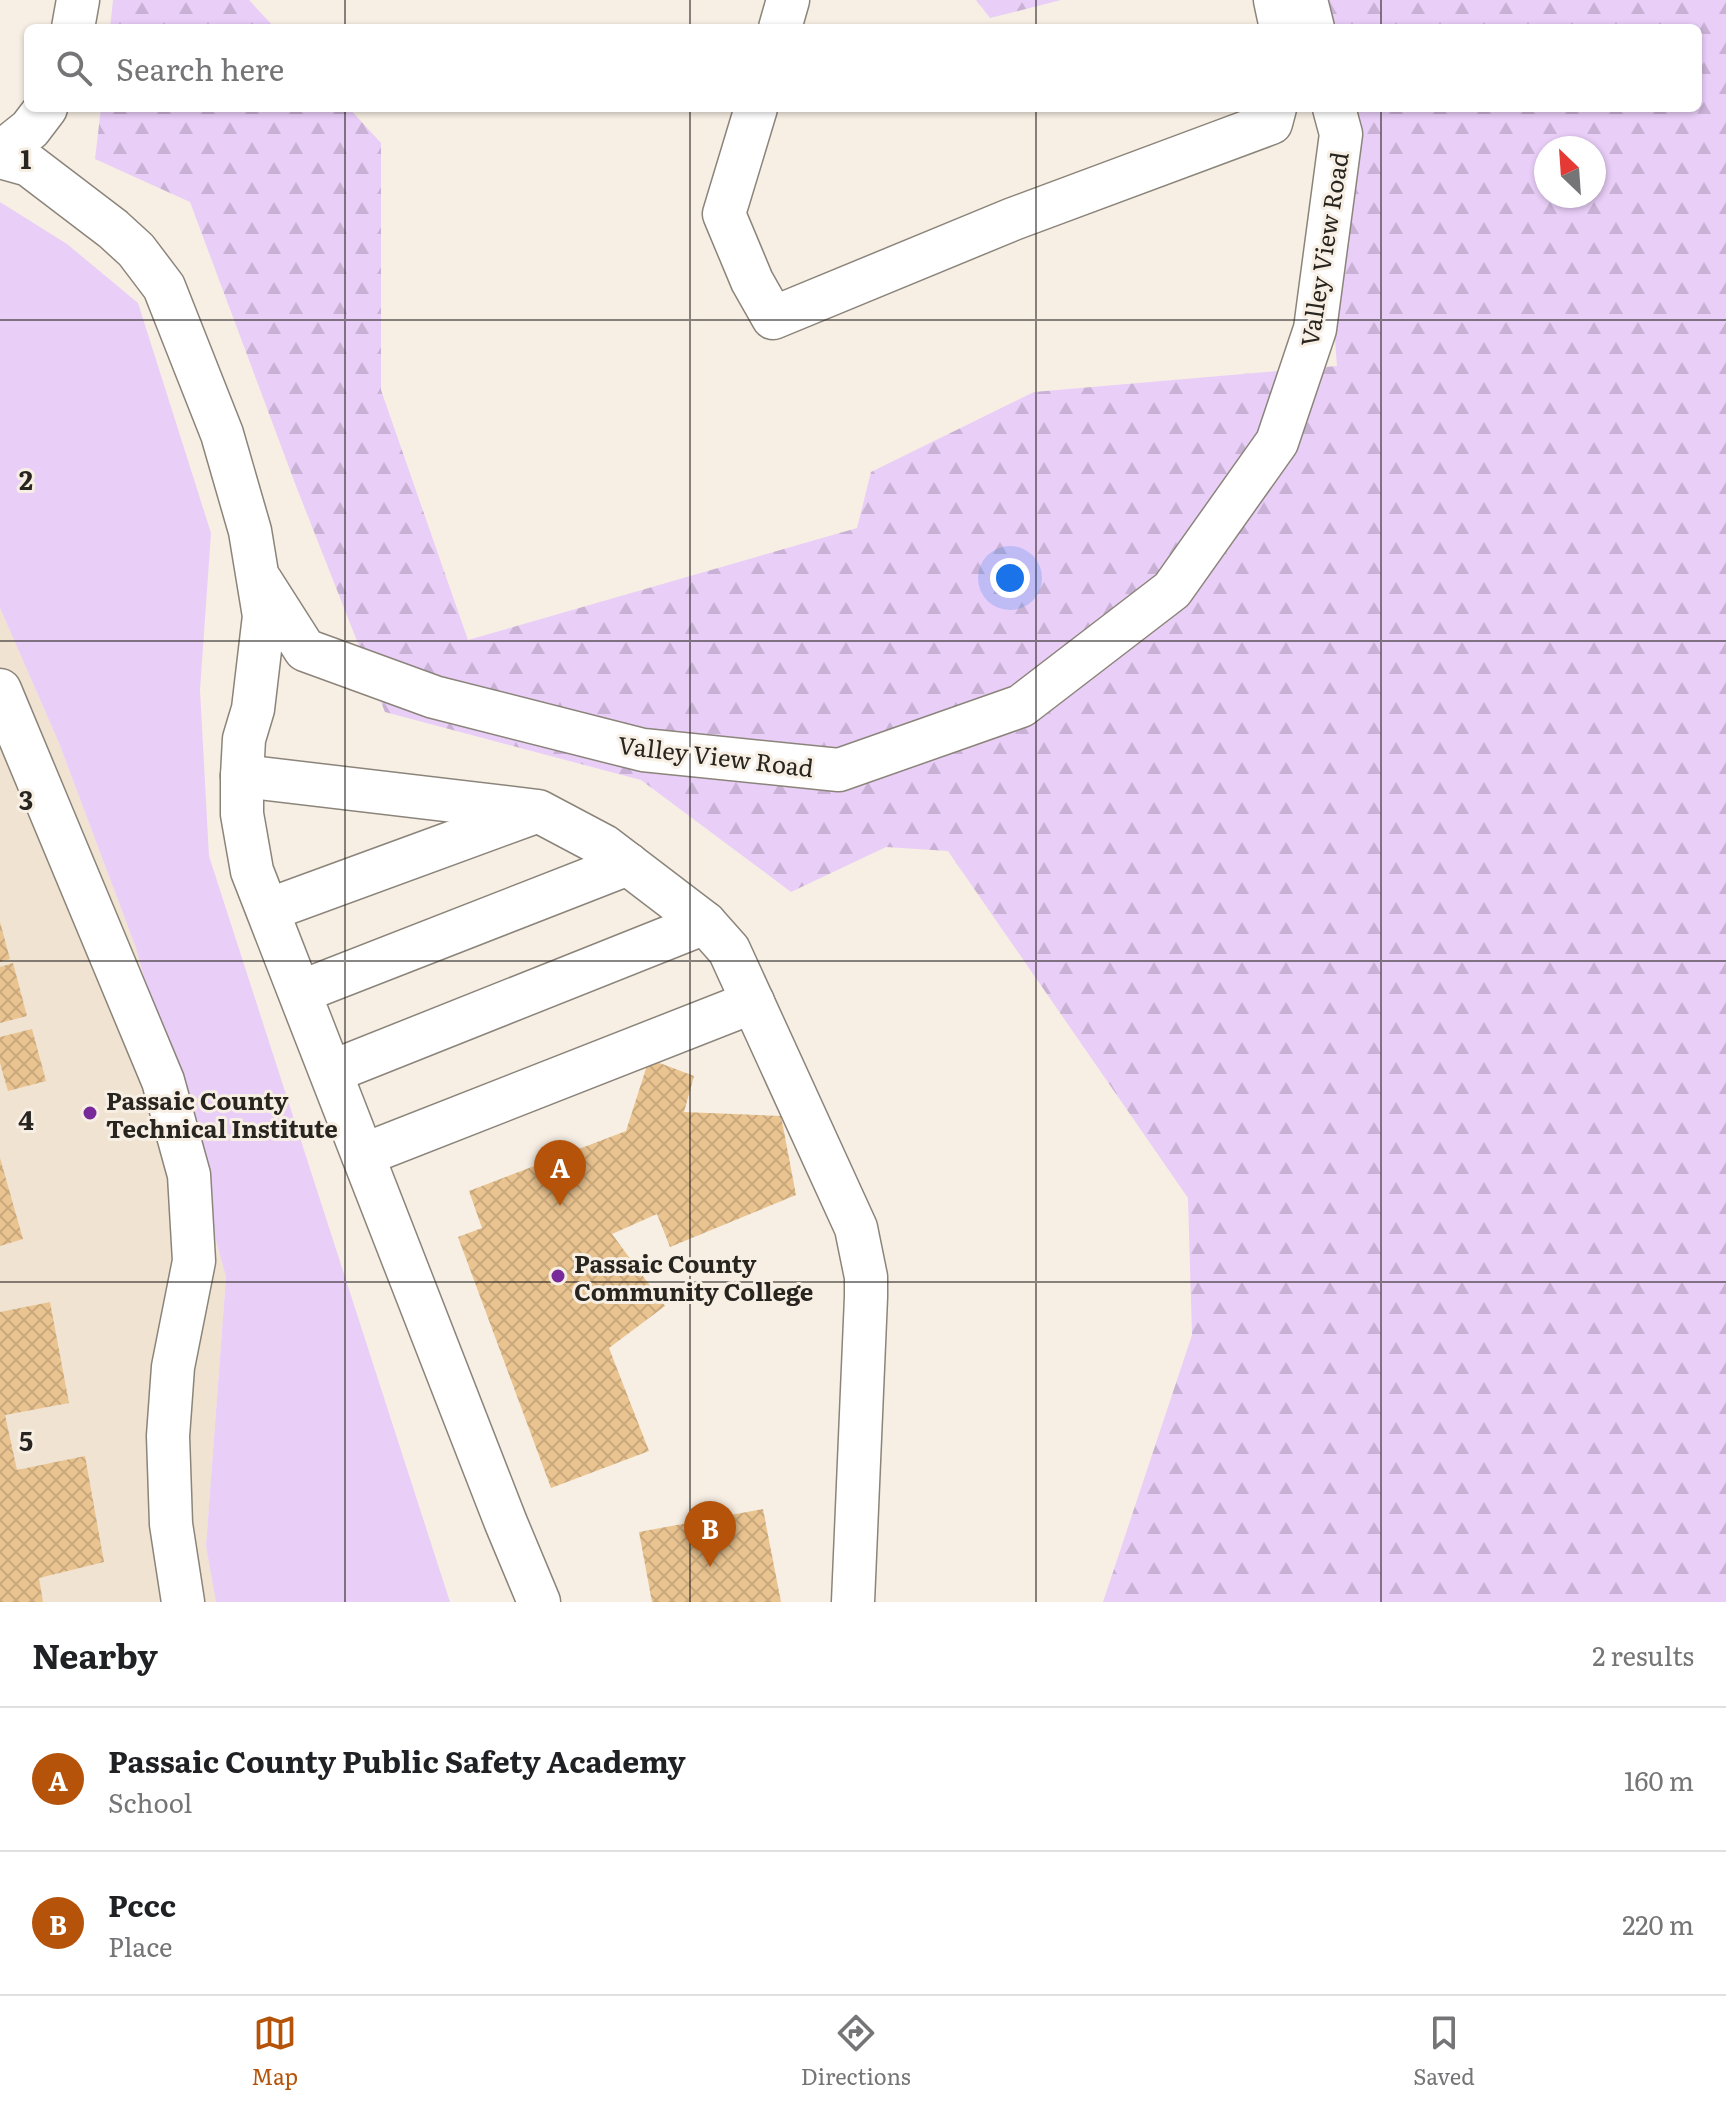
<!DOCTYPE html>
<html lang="en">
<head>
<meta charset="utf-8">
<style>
	body { margin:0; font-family:Literata,serif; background:#f6f6f6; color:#202124 }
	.compass { position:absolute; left:1534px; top:136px; width:72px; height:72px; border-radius:50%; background:#fff; box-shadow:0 2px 6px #0004; rotate:335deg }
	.you { position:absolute; left:1010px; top:578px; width:28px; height:28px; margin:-20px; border:6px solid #fff; border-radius:50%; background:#1a73e8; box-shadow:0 0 0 12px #1a73e833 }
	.badge { display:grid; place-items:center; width:52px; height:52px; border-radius:50%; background:#b45309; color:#fff; font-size:26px; font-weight:700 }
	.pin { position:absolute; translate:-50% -66px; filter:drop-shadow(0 2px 4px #0008) }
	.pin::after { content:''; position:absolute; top:42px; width:28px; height:24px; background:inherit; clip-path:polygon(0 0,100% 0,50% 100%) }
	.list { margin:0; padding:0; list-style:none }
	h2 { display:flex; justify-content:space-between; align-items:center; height:104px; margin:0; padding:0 32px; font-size:34px }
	h2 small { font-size:26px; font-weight:400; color:#757577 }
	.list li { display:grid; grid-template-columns:52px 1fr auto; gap:24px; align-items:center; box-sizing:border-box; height:144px; padding:0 32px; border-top:2px solid #e0e0e0 }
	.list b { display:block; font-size:30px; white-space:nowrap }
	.list p { margin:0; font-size:26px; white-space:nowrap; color:#757577 }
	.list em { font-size:26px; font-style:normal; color:#757577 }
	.icon { flex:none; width:44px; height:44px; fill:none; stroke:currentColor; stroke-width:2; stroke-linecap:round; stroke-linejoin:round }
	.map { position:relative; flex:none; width:1726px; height:1602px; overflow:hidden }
	.search { position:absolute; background:#fff; box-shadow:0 2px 6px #0004; left:24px; right:24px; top:24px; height:88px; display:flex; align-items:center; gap:20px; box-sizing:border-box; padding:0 28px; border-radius:12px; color:#757577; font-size:30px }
	.sheet { height:392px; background:#fff }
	nav { display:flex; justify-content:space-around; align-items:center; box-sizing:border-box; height:112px; border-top:2px solid #e0e0e0; background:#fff; font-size:22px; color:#757577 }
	nav a { display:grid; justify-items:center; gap:4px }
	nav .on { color:#b45309 }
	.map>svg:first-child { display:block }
</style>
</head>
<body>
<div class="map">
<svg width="1726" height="1602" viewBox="0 0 1726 1602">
	<defs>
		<pattern id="forest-firs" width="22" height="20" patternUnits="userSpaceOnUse" patternTransform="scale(2)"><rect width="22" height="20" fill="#e9cef8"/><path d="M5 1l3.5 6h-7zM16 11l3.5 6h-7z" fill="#c8b1d4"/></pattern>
		<pattern id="building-cross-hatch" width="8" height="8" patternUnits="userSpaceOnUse" patternTransform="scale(2)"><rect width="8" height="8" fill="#eac490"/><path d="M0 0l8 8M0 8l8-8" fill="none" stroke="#c9a87c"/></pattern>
	</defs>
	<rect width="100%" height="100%" fill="#f7efe4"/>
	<polygon fill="#f0e3d1" points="0,608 59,743 136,948 226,1277 206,1546 216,1602 0,1602"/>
	<polygon fill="#e9cef8" points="0,202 67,244 138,303 211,533 200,690 209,856 450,1602 216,1602 206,1546 226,1277 136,948 59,743 0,608"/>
	<g fill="url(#forest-firs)" fill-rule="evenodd">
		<polygon points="113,0 249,0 275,28 110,28"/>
		<polygon points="976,0 1061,0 990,18"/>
		<path d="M1308,0H1726V1602H1103L1192,1335L1188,1198L948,851L886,847L791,892L641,780L385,712L296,486L190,202L95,159L101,108H349L381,143V390L468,640L857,528L871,472L1034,392L1337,366L1317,108H1698V28H1311ZM1546,148H1594V196H1546Z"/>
	</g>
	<g fill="url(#building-cross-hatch)">
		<polygon points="0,922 10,959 0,962"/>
		<polygon points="13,963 27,1016 0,1023 0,967"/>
		<polygon points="32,1029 46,1081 8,1091 0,1063 0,1037"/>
		<polygon points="649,1059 694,1076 684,1112 781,1116 796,1195 670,1247 657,1214 612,1234 665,1306 609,1348 649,1451 551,1488 458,1237 482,1228 469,1191 626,1131"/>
		<polygon points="0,1158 23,1239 0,1246"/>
		<polygon points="50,1302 69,1403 5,1415 17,1470 85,1456 104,1562 39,1578 43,1602 0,1602 0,1312"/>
		<polygon points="763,1509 781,1602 652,1602 639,1532"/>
	</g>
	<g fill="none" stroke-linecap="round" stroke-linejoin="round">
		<g stroke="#8b847a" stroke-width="45">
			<g id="minor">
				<polyline points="1275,0 1281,28"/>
				<polyline points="1306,0 1313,28"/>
				<polyline points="73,28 78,0"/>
				<polyline points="780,28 788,0"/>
				<polyline points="756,108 724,214 752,281 773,318 1013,219 1271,123 1275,108"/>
				<polyline points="0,153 30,129 46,108"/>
				<polyline points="0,157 29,165 113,229 136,250 164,287 222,434 250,531 264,616 253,709 244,739 242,776 242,814 252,871 506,1523 539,1602"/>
				<polyline points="261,581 305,650 434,697 643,750 839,770 1021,706 1172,590 1277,442 1315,329 1341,134 1334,108"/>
				<polyline points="0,690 163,1081 189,1175 194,1261 173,1367 168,1436 171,1524 183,1602"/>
				<polyline points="242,776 538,811 604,846 705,923 729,950 856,1228 866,1277 866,1297 853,1602"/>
				<polyline points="268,910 530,814"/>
				<polyline points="300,992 628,864"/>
				<polyline points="331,1072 705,923"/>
				<polyline points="363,1155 753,1002"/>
			</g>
		</g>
		<use href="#minor" stroke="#fff" stroke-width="42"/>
	</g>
	<path fill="none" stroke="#282520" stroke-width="2" stroke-opacity="0.55" d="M345,0V28M690,0V28M1036,0V28M1381,0V28M345,108V1602M690,108V1602M1036,108V1602M1381,108V1602M0,320H1726M0,641H1726M0,961H1726M0,1282H1726"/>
	<g fill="#78299a" stroke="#f7efe4" stroke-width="3">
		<circle cx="90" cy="1113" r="8"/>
		<circle cx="558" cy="1276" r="8"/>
	</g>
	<g text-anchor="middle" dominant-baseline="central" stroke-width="6" stroke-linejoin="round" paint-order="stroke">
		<g font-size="24" fill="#282520" stroke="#f7efe4">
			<text transform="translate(1323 249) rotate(-81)">Valley View Road</text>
			<text transform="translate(716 755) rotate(7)">Valley View Road</text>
		</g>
		<g font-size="24" font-weight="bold" fill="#282520" stroke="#f7efe4" text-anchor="start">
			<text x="106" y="1099">Passaic County<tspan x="106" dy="28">Technical Institute</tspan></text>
			<text x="574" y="1262">Passaic County<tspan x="574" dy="28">Community College</tspan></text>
		</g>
	</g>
	<g font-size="26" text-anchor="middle" font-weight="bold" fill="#282520" stroke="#f7efe4" stroke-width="6" stroke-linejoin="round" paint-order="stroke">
		<text x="26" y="169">1</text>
		<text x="26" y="490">2</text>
		<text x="26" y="810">3</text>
		<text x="26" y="1130">4</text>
		<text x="26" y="1451">5</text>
	</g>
</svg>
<svg class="compass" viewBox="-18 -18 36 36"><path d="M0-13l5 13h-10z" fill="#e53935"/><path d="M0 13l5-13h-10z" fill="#757577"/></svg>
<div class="you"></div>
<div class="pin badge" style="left:560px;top:1206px">A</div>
<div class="pin badge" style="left:710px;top:1567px">B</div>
<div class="search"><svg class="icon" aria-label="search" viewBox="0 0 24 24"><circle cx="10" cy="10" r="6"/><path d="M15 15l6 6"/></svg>Search here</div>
</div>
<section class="sheet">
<h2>Nearby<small>2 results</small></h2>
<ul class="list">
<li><span class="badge">A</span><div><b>Passaic County Public Safety Academy</b><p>School</p></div><em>160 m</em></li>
<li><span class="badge">B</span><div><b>Pccc</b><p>Place</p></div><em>220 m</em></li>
</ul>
</section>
<nav>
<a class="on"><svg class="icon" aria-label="map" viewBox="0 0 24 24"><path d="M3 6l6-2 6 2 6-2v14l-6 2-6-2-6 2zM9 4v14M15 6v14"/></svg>Map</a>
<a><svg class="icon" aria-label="directions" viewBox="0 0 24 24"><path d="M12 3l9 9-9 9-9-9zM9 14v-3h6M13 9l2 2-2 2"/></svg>Directions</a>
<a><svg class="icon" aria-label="saved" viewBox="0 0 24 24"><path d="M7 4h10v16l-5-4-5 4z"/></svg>Saved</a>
</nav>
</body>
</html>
